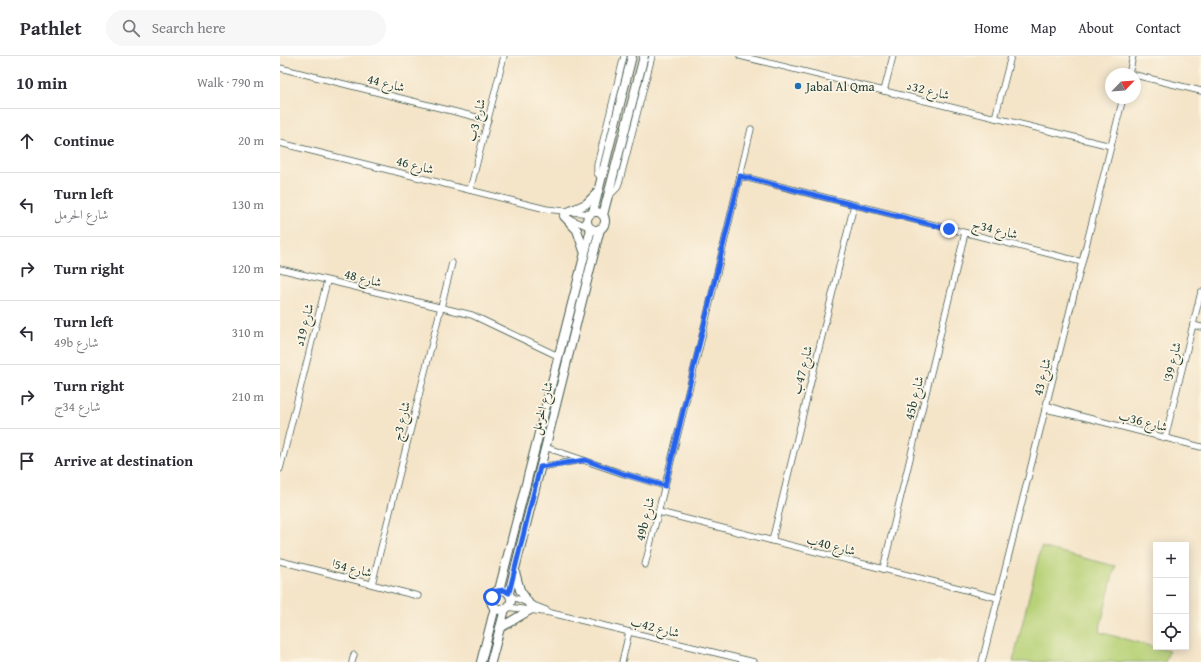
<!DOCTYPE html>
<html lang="en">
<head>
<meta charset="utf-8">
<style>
	body { margin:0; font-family:"Gentium Book Plus",Amiri,serif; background:#f7f7f7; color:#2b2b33 }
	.controls { position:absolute; right:12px; bottom:12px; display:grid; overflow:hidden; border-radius:0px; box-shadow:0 2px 10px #0003 }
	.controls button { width:36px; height:36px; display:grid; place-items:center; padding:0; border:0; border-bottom:1px solid #e1e1e2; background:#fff; color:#2b2b33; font:20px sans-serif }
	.compass { position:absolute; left:825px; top:12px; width:36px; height:36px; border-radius:50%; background:#fff; box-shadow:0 2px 10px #0003; rotate:65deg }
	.stop { position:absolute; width:12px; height:12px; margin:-9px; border:3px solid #2563eb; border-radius:50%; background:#fff }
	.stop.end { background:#2563eb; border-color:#fff; box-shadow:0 1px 4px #0008 }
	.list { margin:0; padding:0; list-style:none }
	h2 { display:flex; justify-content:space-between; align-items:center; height:52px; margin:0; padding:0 16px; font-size:17px }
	h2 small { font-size:13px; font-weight:400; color:#7c7c81 }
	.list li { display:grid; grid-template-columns:26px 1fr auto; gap:12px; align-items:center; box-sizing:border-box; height:64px; padding:0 16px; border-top:1px solid #e1e1e2 }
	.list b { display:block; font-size:15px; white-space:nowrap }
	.list p { margin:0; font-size:13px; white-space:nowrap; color:#7c7c81 }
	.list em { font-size:13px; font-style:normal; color:#7c7c81 }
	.icon { flex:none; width:22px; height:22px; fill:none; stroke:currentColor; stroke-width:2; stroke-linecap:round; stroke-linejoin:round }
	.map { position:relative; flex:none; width:921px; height:606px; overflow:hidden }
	header { display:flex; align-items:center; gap:24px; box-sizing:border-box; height:56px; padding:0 20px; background:#fff; border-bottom:1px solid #e1e1e2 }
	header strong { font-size:19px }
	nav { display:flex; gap:22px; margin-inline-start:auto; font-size:14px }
	.search { width:280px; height:36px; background:#f7f7f7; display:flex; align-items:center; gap:10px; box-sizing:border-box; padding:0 14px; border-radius:22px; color:#7c7c81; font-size:15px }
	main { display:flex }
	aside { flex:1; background:#fff }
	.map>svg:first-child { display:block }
</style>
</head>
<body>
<header>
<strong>Pathlet</strong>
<div class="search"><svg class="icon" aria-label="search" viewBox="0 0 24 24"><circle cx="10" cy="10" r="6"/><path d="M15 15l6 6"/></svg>Search here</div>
<nav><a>Home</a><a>Map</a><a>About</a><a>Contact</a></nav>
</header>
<main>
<aside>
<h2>10 min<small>Walk · 790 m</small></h2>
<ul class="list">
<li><svg class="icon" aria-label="ahead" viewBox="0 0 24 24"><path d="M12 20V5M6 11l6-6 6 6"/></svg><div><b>Continue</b></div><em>20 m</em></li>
<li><svg class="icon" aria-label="left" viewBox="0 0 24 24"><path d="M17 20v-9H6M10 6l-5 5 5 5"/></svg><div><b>Turn left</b><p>شارع الحرمل</p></div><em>130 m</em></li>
<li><svg class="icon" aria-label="right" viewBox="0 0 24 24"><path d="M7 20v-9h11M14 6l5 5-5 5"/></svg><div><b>Turn right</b></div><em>120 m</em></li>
<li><svg class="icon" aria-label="left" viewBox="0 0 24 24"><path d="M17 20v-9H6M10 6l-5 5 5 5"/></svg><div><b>Turn left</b><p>49b شارع</p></div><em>310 m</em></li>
<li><svg class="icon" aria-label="right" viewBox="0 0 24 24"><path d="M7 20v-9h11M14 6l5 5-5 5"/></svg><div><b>Turn right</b><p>شارع 34ج</p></div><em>210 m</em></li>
<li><svg class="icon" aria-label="arrive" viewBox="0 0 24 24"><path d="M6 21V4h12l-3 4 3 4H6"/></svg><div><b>Arrive at destination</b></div></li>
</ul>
</aside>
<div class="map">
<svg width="921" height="606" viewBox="0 0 921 606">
	<rect width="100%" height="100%" fill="#fcf5e5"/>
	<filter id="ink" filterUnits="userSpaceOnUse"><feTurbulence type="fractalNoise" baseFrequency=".025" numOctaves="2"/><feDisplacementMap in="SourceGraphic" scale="8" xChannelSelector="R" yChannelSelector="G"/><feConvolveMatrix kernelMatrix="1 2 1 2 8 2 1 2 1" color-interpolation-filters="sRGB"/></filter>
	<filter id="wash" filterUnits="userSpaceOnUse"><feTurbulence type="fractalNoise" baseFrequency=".012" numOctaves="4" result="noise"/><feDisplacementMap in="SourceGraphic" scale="16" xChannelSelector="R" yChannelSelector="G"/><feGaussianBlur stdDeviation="0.9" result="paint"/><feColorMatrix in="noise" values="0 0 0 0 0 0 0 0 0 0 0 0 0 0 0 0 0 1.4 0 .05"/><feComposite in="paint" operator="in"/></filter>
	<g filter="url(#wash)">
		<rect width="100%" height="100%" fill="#f4e4c8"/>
		<polygon fill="#b8d278" stroke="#6c8856" points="761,491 835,510 819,576 889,595 885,606 733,606"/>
	</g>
	<g filter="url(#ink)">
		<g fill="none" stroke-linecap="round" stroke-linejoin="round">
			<g stroke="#3f564a" stroke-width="7">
				<g id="street">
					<polyline points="460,0 831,90"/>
					<polyline points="0,12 208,64"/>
					<polyline points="849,18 853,0"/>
					<polyline points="855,19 921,35"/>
					<polyline points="604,35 613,0"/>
					<polyline points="715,62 731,0"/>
					<polyline points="0,87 266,153 311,158"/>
					<polyline points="460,120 802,206"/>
					<polyline points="322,123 317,117 317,109 344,0"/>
					<polyline points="190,134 224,0"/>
					<polyline points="328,141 337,132 340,124 372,0"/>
					<polyline points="288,162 309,171"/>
					<polyline points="0,213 192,259 278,300"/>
					<polyline points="913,269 921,271"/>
					<polyline points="766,349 800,360 921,391"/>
					<polyline points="765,353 797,360"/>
					<polyline points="885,382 921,236"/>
					<polyline points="265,391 344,418 385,430"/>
					<polyline points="260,411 302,404"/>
					<polyline points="0,413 47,225"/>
					<polyline points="379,456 718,542"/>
					<polyline points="492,485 574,149"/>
					<polyline points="0,505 138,540"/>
					<polyline points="365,509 420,289 471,73"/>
					<polyline points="603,513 685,177"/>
					<polyline points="92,528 172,207"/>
					<polyline points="230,540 266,554"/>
					<polyline points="227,551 271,557 474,606"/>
					<polyline points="72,606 74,599"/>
					<polyline points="342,606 349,576"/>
					<polyline points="702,606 843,42"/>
				</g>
			</g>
			<g stroke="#3f564a" stroke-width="10">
				<g id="secondary">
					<circle cx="316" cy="165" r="9"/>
					<polyline points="288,156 306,148 318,136"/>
					<polyline points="313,156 352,0"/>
					<polyline points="323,159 364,0"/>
					<polyline points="284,160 297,174 304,195"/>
					<polyline points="235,516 240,534 249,548"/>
					<polyline points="219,534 311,173"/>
					<circle cx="221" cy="544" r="10"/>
					<polyline points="229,537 320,173"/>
					<polyline points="220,572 250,554"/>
					<polyline points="201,606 215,551"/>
					<polyline points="211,606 225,553"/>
				</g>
			</g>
			<use href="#street" stroke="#fff" stroke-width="5.5"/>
			<use href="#secondary" stroke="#fff" stroke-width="8"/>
		</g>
	</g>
	<g fill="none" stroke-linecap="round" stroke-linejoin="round" filter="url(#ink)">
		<polyline stroke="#2563eb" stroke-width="5" points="212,541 217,535 224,534 229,537 260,411 305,404 344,418 385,430 460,120 669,173"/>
	</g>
	<circle fill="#1f6fb2" stroke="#fcf5e5" stroke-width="1.5" cx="518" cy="30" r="4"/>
	<g text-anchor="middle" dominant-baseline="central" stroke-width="3.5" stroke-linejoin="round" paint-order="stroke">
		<g font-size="13" fill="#1f3d34" stroke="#fcf5e5">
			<text transform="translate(106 27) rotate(14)">شارع 44</text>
			<text transform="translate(648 34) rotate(14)">شارع 32د</text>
			<text transform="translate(196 64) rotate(-76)">شارع 3ب</text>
			<text transform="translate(135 109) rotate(14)">شارع 46</text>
			<text transform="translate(715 173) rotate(14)">شارع 34ج</text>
			<text transform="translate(83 222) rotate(14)">شارع 48</text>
			<text transform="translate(24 269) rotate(-76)">شارع 19د</text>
			<text transform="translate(892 306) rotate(-76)">شارع 39ا</text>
			<text transform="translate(522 314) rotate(-76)">شارع 47ب</text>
			<text transform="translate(762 321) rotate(-76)">شارع 43</text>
			<text transform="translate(634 342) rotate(-76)">45b شارع</text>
			<text transform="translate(262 352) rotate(-76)">شارع الحرمل</text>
			<text transform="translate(121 365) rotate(-76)">شارع 3ج</text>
			<text transform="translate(863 365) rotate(14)">شارع 36ب</text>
			<text transform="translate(365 463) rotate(-76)">49b شارع</text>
			<text transform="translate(551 489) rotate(14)">شارع 40ب</text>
			<text transform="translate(72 512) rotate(14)">شارع 54ا</text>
			<text transform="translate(375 571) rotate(14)">شارع 42ب</text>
		</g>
		<g font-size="13" fill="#1f3d34" stroke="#fcf5e5" text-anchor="start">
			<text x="526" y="30">Jabal Al Qma</text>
		</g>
	</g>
</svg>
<div class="controls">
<button>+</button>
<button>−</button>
<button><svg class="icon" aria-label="locate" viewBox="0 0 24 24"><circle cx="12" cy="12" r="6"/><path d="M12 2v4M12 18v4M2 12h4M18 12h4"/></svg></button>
</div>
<svg class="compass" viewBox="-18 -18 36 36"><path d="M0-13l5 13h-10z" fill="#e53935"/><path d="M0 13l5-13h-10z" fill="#7c7c81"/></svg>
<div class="stop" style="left:212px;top:541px"></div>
<div class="stop end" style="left:669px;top:173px"></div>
</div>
</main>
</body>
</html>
